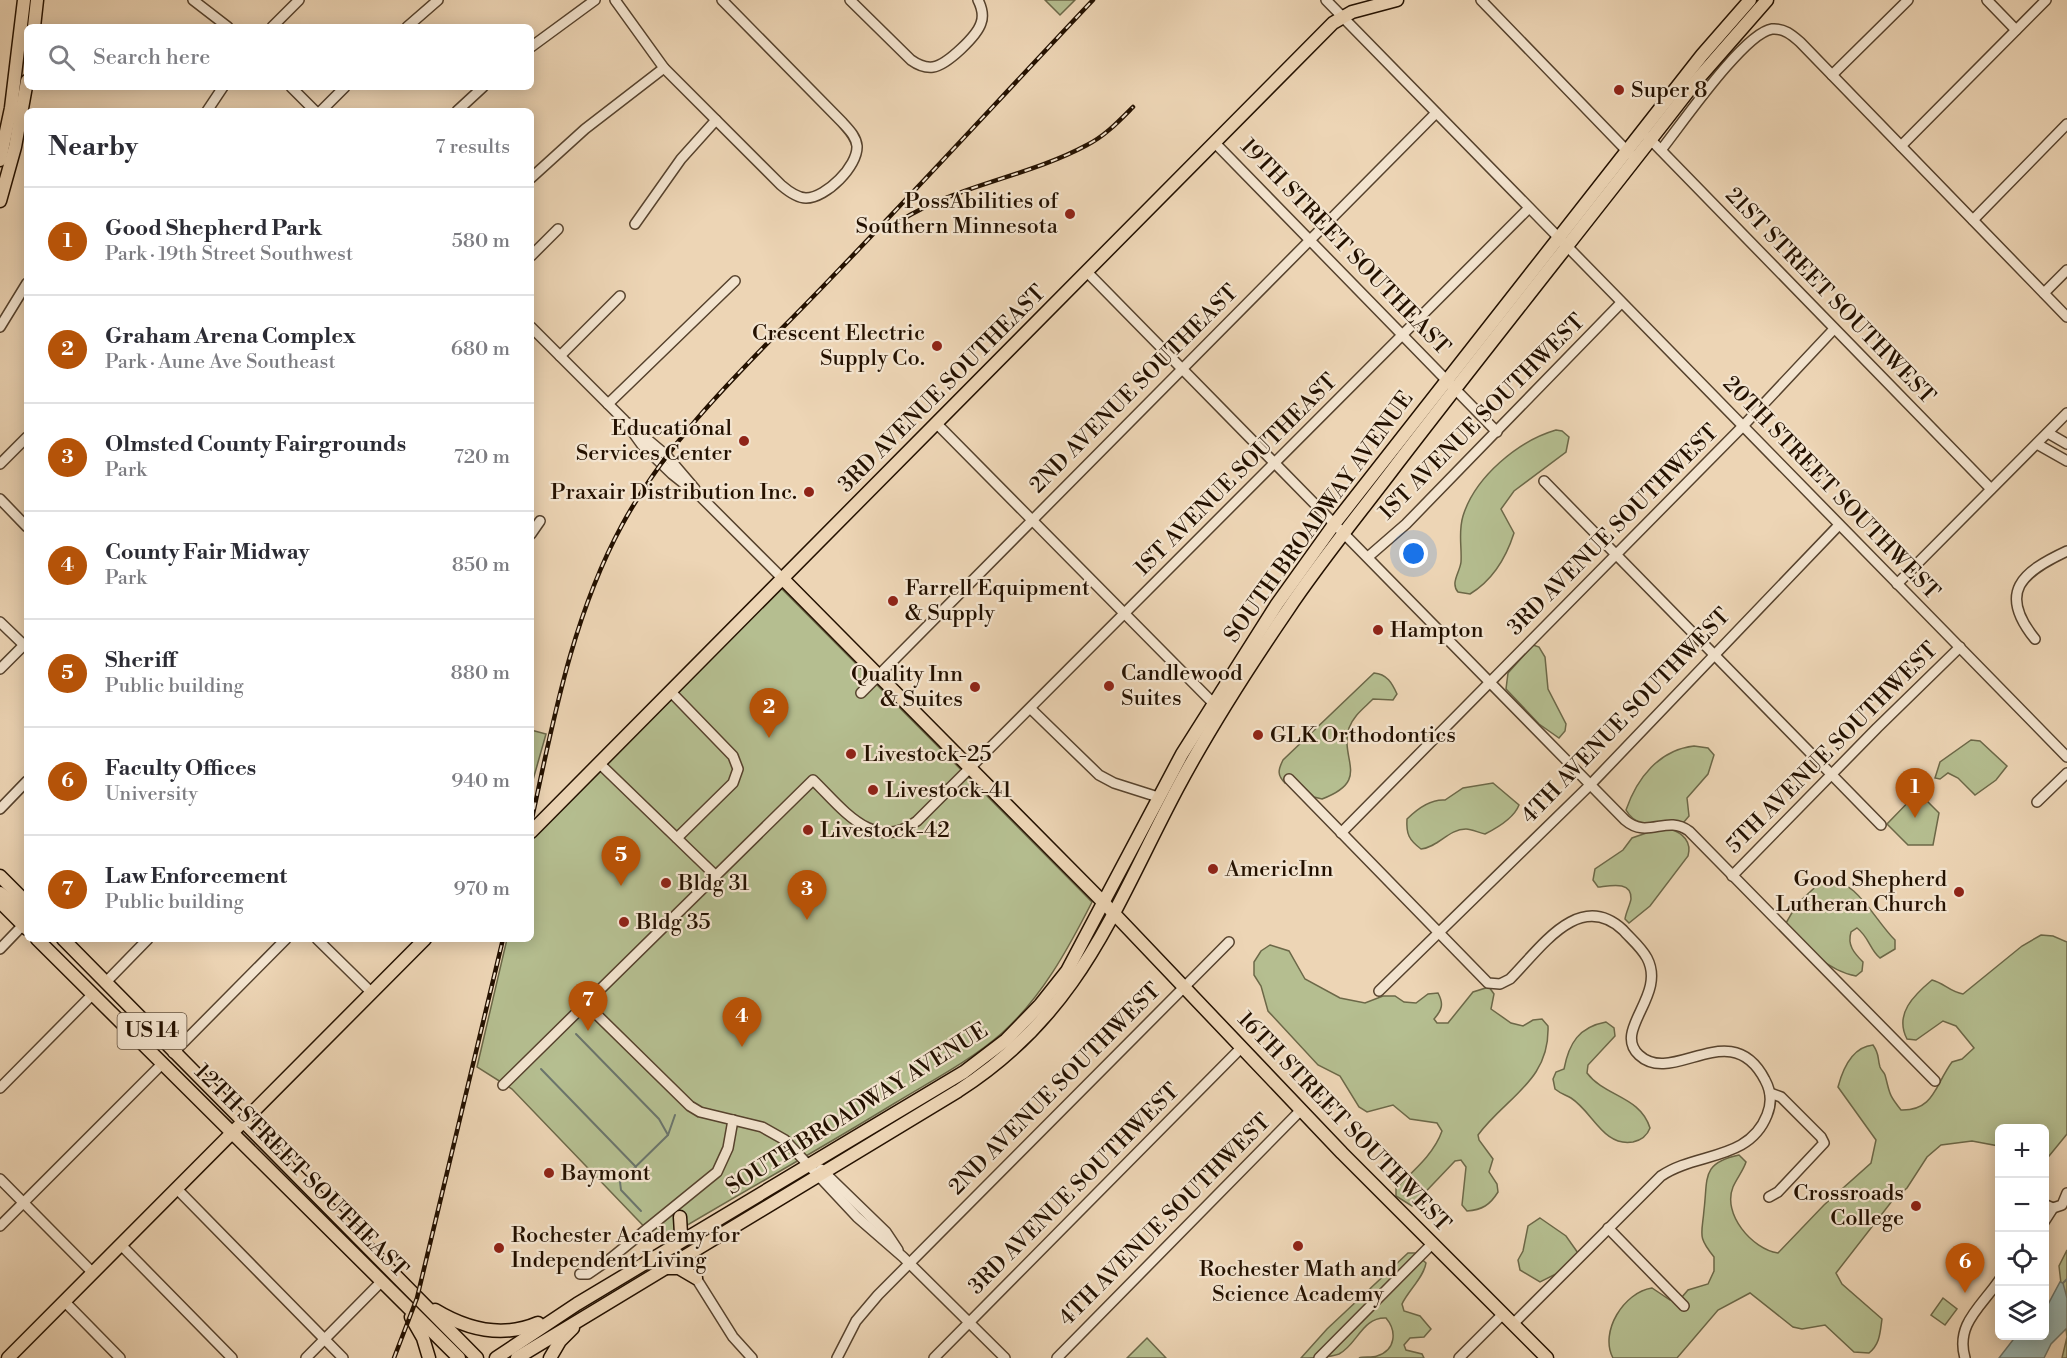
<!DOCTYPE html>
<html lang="en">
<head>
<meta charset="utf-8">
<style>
	body { margin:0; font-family:"Libre Bodoni",serif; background:#f7f7f7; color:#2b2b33 }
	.controls { position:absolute; right:18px; bottom:18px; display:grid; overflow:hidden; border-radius:9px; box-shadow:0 3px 15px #0003 }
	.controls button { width:54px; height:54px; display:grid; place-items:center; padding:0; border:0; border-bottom:2px solid #e1e1e2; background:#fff; color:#2b2b33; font:30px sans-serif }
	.you { position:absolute; left:1414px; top:554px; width:21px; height:21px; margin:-15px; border:4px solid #fff; border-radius:50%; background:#1a73e8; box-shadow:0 0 0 9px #1a73e833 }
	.badge { display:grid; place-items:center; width:39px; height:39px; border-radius:50%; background:#b45309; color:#fff; font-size:20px; font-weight:700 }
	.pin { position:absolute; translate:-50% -50px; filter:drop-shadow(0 2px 3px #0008) }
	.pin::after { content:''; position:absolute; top:32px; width:21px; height:18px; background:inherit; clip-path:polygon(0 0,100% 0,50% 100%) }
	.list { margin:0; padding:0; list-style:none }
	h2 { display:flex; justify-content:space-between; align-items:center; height:78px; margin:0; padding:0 24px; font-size:26px }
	h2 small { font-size:20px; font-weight:400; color:#7c7c81 }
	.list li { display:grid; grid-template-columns:39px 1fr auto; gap:18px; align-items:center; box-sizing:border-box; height:108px; padding:0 24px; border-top:2px solid #e1e1e2 }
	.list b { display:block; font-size:22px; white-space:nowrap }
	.list p { margin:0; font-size:20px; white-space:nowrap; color:#7c7c81 }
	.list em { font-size:20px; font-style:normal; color:#7c7c81 }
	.icon { flex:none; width:33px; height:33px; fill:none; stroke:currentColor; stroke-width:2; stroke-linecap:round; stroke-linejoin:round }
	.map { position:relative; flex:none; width:2067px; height:1358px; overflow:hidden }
	.search { position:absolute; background:#fff; box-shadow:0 3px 15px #0003; left:24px; top:24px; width:510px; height:66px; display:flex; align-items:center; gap:15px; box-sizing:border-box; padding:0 21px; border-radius:9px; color:#7c7c81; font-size:22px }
	.panel { position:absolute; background:#fff; box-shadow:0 3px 15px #0003; left:24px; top:108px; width:510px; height:834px; border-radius:9px }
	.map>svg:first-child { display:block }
</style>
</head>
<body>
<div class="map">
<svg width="2067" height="1358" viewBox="0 0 2067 1358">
	<rect width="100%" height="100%" fill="#edd5b5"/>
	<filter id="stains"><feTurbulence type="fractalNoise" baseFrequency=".00333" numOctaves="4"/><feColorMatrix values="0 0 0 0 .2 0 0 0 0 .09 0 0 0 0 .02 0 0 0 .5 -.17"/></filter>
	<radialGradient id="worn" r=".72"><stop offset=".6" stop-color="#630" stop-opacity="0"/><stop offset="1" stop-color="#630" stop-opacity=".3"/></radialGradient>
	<g fill="#b5be90" stroke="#6c6848" stroke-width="1.5">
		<polygon points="1045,0 1075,0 1060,15"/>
		<path d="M1556,430L1562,431L1569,437L1566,452L1514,491L1501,509L1514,533C1506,558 1493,580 1470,594L1458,592C1450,583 1460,572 1461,562C1462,546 1458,532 1463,516C1475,477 1518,441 1556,430Z"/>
		<path d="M781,588L1092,902C1068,949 1042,997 1002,1033C970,1061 931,1081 895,1103C817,1151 737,1195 659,1242L512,1089L477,1067L507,939H531V837Z"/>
		<polygon points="1533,645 1539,647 1545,657 1548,689 1566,724 1565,731 1559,738 1539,724 1506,689 1508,673"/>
		<path d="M1374,673C1387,674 1392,683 1397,694L1393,700L1373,699C1364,708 1353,716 1349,728C1339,760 1372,780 1322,799L1314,797L1298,782L1285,783C1277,775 1278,770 1283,760Z"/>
		<polygon points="531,730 546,734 531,787"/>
		<polygon points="1971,740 1980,741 2007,766 1996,780 1975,795 1958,778 1948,773 1940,779 1935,778 1940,762"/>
		<path d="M1694,746L1708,748L1714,755L1708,774L1687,798L1689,816L1684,822C1662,818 1639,833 1626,810C1637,778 1659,750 1694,746Z"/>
		<path d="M1493,783L1519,805C1514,818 1497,828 1485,834C1479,833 1472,829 1466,829C1448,829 1439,847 1421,849C1409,840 1406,834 1407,819C1417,809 1431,799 1445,800L1463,788Z"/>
		<polygon points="1918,792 1939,813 1933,845 1908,845 1887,824"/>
		<path d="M1670,829C1683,833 1692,842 1688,856L1650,906L1629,923L1625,919C1626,912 1630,905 1631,899C1632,880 1609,886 1598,887L1593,880L1595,869L1623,850L1632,838L1655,830Z"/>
		<path d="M1824,879C1856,877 1875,921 1895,940V949L1880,958C1870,950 1869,937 1857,928L1851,932C1847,945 1854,953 1863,962L1862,971L1856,976C1831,972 1799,945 1786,923L1797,904Z"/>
		<path d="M2041,935L2053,936L2067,942V1134L2045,1161L2044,1128H2000L1999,1146L1972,1141L1941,1145L1927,1157L1907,1188L1892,1201L1836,1273L1842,1284L1882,1319C1880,1333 1880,1344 1869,1353L1854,1352L1825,1325L1802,1329L1793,1327L1750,1293L1718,1310L1677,1358H1613C1599,1332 1624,1292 1652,1288L1670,1300L1682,1297L1688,1290L1708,1284L1714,1271V1257C1697,1236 1702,1235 1704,1210C1708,1178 1701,1163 1739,1155L1746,1162C1743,1171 1737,1178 1733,1187C1722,1214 1752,1249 1778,1253L1824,1205L1871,1163L1876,1140L1838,1087C1843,1068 1852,1047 1873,1045C1880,1055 1877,1057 1880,1067C1881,1070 1884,1072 1885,1075C1890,1093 1888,1094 1901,1110C1934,1111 1935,1085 1952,1062L1962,1059L1974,1048L1956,1026L1943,1021L1916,1040L1907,1039C1894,1014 1914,995 1932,980C1944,983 1950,992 1963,994L2022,946Z"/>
		<path d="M1270,945L1289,951L1305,979L1340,998L1365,1003L1383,996H1395L1404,1002L1416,1003L1428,994L1438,993C1444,1004 1442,1010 1434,1019L1437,1023H1448L1473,992L1489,987L1494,994L1491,1009L1511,1023L1523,1026L1533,1020L1542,1019L1548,1026C1550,1081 1506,1097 1478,1135L1479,1140L1493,1159L1489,1172L1497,1184L1498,1192C1490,1205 1482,1210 1467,1211L1462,1205L1466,1167L1461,1160L1455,1161L1412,1206L1396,1196V1188C1413,1171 1434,1154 1442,1131L1437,1123L1410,1119L1393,1105L1367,1112L1359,1107L1340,1076L1318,1065L1268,1011L1261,986L1254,975V962L1261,951Z"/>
		<path d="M1606,1022L1614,1028L1615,1036L1588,1065L1587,1073C1605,1097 1640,1096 1650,1128C1647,1136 1642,1140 1633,1142C1603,1147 1593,1112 1571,1098C1566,1095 1561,1094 1555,1089L1553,1079L1556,1072L1564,1069C1569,1043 1579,1027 1606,1022Z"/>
		<polygon points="1540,1218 1566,1236 1578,1253 1560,1272 1540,1282 1520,1270 1518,1260 1523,1251 1528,1226"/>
		<polygon points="2067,1250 2067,1358 2062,1358 2067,1337 2059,1266"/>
		<path d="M1408,1253H1415L1426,1263C1424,1277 1408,1291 1402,1304L1404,1311L1420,1316L1431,1329L1424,1337L1410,1338L1404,1345L1406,1350L1422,1354L1424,1358H1359C1364,1356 1371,1358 1377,1356C1396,1350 1397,1331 1386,1318C1362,1317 1357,1345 1339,1354C1328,1358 1314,1358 1301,1358L1327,1329Z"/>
		<polygon points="1943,1298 1957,1309 1945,1325 1931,1315"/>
		<polygon points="1147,1338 1166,1358 1127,1358"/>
	</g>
	<polygon fill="#9ab8b4" stroke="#6b756c" stroke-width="1.5" points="2060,1282 2063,1283 2067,1298 2067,1328 2051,1344 2044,1358 1999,1358 2016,1336 2044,1336 2045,1310"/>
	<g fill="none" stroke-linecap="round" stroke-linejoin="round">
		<g stroke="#6b756c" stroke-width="2">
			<polyline points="576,1034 659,1119 668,1135"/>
			<polyline points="541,1069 636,1167"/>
			<polyline points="641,1211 621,1190 620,1182 668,1135 675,1115"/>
			<polyline points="2063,1283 2067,1279"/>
		</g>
		<g stroke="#56422d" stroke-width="12">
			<g id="minor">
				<polyline points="193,0 228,27"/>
				<path d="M615,0L664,68L781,185C788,191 797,198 806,198C826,198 858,166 857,146C856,136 848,129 842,122L722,0"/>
				<path d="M850,0L911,60C918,65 925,68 933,67C947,65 977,36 981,23C984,15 982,8 978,0"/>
				<polyline points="1326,0 2067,757"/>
				<polyline points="1481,0 1630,154"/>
				<polyline points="1987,0 2016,30"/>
				<polyline points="272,27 299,0"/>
				<polyline points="407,27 438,0"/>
				<polyline points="531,47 595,0"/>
				<polyline points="1832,75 1908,0"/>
				<polyline points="291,87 315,111"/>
				<polyline points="207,111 223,87"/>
				<polyline points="321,111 345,87"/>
				<polyline points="457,111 483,87"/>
				<polyline points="1648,137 1991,489"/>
				<polyline points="1215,143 1497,432"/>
				<polyline points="1901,146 2046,0"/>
				<path d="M1661,150C1681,125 1744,33 1772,29C1784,28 1792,35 1800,42L2067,317"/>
				<polyline points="531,178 585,129 664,68"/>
				<polyline points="1973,220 2067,124"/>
				<polyline points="635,224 681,159 716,120"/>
				<polyline points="531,256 558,229"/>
				<path d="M1087,272L1625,820C1648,840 1666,814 1689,831L1935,1081"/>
				<polyline points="2044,293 2067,270"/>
				<polyline points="0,327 27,283"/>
				<polyline points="531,327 624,420 642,445 672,474 701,497 783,579"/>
				<polyline points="560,356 620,296"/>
				<polyline points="608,404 735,281"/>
				<polyline points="628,423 666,455 695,489"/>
				<polyline points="937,424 1218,708"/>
				<polyline points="2048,433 2067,444"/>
				<polyline points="2037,444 2067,461"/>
				<polyline points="0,464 27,437"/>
				<polyline points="1544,481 1881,825"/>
				<polyline points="0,499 27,527"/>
				<polyline points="531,534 540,521"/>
				<polyline points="1368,557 1406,524 1621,303"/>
				<polyline points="1897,584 2067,413"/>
				<polyline points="0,622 27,648"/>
				<path d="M2035,639C1997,592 2022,572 2067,551"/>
				<polyline points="0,669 27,642"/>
				<polyline points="671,692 733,756 738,769 733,783 677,838"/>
				<polyline points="861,693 1436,113"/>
				<polyline points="1031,709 1099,775 1114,783 1158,797"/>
				<polyline points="600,764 716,876"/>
				<path d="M1289,779L1488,983L1500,984L1510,979C1540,949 1579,889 1623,930C1631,939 1641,947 1647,958C1667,996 1612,1030 1639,1055C1673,1087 1731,1014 1765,1080C1771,1091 1772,1103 1767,1115C1749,1161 1696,1152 1661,1176L1513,1324"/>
				<polyline points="2037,802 2067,773"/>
				<polyline points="0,809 27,781"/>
				<polyline points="1341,833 1743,426 1834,329"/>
				<polyline points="1732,876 1877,728 1960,647"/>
				<polyline points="317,939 372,993"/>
				<polyline points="0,949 23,925"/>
				<polyline points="105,983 148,939"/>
				<polyline points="1379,991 1590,785 1839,525"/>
				<polyline points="586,1004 690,1106 700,1112 762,1127 785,1140 857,1217 903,1257 1005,1358"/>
				<polyline points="173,1053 286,939"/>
				<path d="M503,1085L813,780C842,808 874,854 917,821L1529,208"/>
				<polyline points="0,1088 93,994"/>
				<polyline points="821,1169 886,1232 898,1250"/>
				<polyline points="0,1179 93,1273"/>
				<polyline points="177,1189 343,1358"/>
				<polyline points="1769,1197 1778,1192 1824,1143 1821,1137 1781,1097 1770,1093"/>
				<polyline points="2044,1204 2053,1208 2044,1222"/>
				<polyline points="2053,1208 2062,1205 2067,1193"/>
				<polyline points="0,1226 163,1063"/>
				<polyline points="1608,1228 1684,1306"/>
				<polyline points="121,1245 232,1358"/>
				<polyline points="580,1274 588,1274 610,1259 717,1172 728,1148 733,1120"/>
				<polyline points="696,1278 733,1337 752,1358"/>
				<polyline points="64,1301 120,1358"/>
				<polyline points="306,1358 382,1281"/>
				<polyline points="837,1358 856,1321 878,1295 1229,942"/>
				<polyline points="934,1358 1242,1047"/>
				<polyline points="1057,1358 1301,1110"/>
				<polyline points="1319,1358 1432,1244"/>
				<polyline points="1459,1358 1503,1314"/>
				<path d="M1965,1358C1955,1324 1982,1306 2000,1279"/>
			</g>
		</g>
		<g stroke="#241100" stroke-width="15">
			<g id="major">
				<polyline points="34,27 37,0"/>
				<polyline points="0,160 11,108 24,0"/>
				<polyline points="0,201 15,147 27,81"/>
				<polyline points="783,579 1103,902 1342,1153 1547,1358"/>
				<polyline points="531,832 1333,23 1352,12 1397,0"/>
				<polyline points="0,876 27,903"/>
				<polyline points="0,893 27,914"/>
				<polyline points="0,902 27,929"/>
				<polyline points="37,939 459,1358"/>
				<polyline points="63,939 477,1358"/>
				<polyline points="673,1247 681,1234 680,1217"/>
				<polyline points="664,1268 679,1268 696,1278"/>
				<path d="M435,1310C468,1330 503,1338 538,1323"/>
				<polyline points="411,1317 423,1338 429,1358"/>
				<polyline points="8,1358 425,939"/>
				<polyline points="496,1358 577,1304 964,1072 1006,1040 1040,1005 1067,971 1182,754 1277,604 1335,523 1702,55 1750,0"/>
				<path d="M517,1358L958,1091C1080,1013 1113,910 1177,789C1210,727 1248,668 1287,611C1321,560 1360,513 1397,464C1496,335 1598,208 1697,80L1767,0"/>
				<polyline points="550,1358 560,1341 573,1328"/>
			</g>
		</g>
		<use href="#minor" stroke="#f3e4cf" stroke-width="9"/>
		<use href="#major" stroke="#edd5b5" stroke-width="12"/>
		<g stroke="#241100" stroke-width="4.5">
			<g id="rail">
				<path d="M884,232C944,186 1022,180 1087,145C1105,136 1119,121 1133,107"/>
				<path d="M531,823C553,722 572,617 622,525C674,429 758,355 833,276C921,185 1006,92 1093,0"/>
				<polyline points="394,1358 417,1298 503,939"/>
			</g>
		</g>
		<use href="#rail" stroke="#f3e4cf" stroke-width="2" stroke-dasharray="7" stroke-linecap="butt"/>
	</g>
	<g fill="#8f2418" stroke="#f3e4cf" stroke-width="2">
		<circle cx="1619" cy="90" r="6"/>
		<circle cx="1070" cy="214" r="6"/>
		<circle cx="937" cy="346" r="6"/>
		<circle cx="744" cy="441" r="6"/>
		<circle cx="809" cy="492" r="6"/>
		<circle cx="893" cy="601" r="6"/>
		<circle cx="1378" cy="630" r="6"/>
		<circle cx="1109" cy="686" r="6"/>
		<circle cx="975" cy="687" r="6"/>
		<circle cx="1258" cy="735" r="6"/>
		<circle cx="851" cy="754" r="6"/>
		<circle cx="873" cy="790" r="6"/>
		<circle cx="808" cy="830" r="6"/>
		<circle cx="1213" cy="869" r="6"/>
		<circle cx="666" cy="883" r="6"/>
		<circle cx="1959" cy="892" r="6"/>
		<circle cx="624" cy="922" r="6"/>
		<circle cx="549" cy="1173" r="6"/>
		<circle cx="1916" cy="1206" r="6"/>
		<circle cx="1298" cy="1246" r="6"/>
		<circle cx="499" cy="1248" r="6"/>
	</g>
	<g text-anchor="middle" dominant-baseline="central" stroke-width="4.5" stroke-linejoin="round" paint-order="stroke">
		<rect fill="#f3e4cf" stroke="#62503e" stroke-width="1.5" x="117.5" y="1013" width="69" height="36" rx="4.5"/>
		<g font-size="21" font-weight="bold" fill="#241100">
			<text x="152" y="1031">US 14</text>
		</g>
		<g font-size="22" fill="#241100" stroke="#f3e4cf" text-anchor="start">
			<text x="1631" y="90">Super 8</text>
			<text x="1058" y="201" text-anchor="end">PossAbilities of<tspan x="1058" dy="25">Southern Minnesota</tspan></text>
			<text x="925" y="333" text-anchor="end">Crescent Electric<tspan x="925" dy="25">Supply Co.</tspan></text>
			<text x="732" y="428" text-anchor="end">Educational<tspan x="732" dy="25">Services Center</tspan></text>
			<text x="797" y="492" text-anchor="end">Praxair Distribution Inc.</text>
			<text x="905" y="588">Farrell Equipment<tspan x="905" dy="25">&amp; Supply</tspan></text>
			<text x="1390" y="630">Hampton</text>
			<text x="1121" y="673">Candlewood<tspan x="1121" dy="25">Suites</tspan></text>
			<text x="963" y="674" text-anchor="end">Quality Inn<tspan x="963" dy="25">&amp; Suites</tspan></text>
			<text x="1270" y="735">GLK Orthodontics</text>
			<text x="863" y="754">Livestock-25</text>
			<text x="885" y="790">Livestock-41</text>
			<text x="820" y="830">Livestock-42</text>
			<text x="1225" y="869">AmericInn</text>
			<text x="1947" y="879" text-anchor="end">Good Shepherd<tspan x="1947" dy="25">Lutheran Church</tspan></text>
			<text x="678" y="883">Bldg 31</text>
			<text x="636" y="922">Bldg 35</text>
			<text x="561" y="1173">Baymont</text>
			<text x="1904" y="1193" text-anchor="end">Crossroads<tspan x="1904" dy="25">College</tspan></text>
			<text x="511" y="1235">Rochester Academy for<tspan x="511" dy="25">Independent Living</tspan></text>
			<text x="1298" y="1269" text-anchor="middle">Rochester Math and<tspan x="1298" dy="25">Science Academy</tspan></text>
		</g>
		<g font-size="22" fill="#241100" stroke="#f3e4cf">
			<text transform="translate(1345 247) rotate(46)">19TH STREET SOUTHEAST</text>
			<text transform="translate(1830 296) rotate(46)">21ST STREET SOUTHWEST</text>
			<text transform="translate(942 389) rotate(-45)">3RD AVENUE SOUTHEAST</text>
			<text transform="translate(1134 389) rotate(-45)">2ND AVENUE SOUTHEAST</text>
			<text transform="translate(1482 417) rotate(-45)">1ST AVENUE SOUTHWEST</text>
			<text transform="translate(1236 475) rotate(-45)">1ST AVENUE SOUTHEAST</text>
			<text transform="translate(1831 488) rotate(46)">20TH STREET SOUTHWEST</text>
			<text transform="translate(1319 517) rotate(-54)">SOUTH BROADWAY AVENUE</text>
			<text transform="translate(1613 530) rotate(-45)">3RD AVENUE SOUTHWEST</text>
			<text transform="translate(1626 716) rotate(-46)">4TH AVENUE SOUTHWEST</text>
			<text transform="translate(1832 748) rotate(-45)">5TH AVENUE SOUTHWEST</text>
			<text transform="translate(1055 1089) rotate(-45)">2ND AVENUE SOUTHWEST</text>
			<text transform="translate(857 1109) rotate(-32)">SOUTH BROADWAY AVENUE</text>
			<text transform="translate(1344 1122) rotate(46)">16TH STREET SOUTHWEST</text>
			<text transform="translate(301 1171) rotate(45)">12TH STREET SOUTHEAST</text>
			<text transform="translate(1074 1189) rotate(-45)">3RD AVENUE SOUTHWEST</text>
			<text transform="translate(1165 1220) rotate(-45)">4TH AVENUE SOUTHWEST</text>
		</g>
	</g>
	<rect width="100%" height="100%" filter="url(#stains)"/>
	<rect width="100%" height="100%" fill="url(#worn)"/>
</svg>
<div class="controls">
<button>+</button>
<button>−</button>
<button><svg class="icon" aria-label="locate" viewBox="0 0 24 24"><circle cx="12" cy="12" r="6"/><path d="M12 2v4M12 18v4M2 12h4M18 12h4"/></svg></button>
<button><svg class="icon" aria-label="layers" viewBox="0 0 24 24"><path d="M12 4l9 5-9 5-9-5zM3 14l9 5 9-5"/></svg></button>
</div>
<div class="you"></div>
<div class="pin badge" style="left:1915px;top:818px">1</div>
<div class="pin badge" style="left:769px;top:738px">2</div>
<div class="pin badge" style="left:807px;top:920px">3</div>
<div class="pin badge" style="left:742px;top:1047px">4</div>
<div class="pin badge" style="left:621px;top:886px">5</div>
<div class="pin badge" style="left:1965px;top:1293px">6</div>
<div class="pin badge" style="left:588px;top:1031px">7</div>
<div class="search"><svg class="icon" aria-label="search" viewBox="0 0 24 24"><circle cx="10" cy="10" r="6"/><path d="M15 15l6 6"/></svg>Search here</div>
<section class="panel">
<h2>Nearby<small>7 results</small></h2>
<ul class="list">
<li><span class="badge">1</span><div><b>Good Shepherd Park</b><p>Park · 19th Street Southwest</p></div><em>580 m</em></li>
<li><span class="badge">2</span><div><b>Graham Arena Complex</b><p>Park · Aune Ave Southeast</p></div><em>680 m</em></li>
<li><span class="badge">3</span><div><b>Olmsted County Fairgrounds</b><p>Park</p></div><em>720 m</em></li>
<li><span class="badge">4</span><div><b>County Fair Midway</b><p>Park</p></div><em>850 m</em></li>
<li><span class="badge">5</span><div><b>Sheriff</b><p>Public building</p></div><em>880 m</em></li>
<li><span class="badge">6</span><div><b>Faculty Offices</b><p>University</p></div><em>940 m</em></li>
<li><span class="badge">7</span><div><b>Law Enforcement</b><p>Public building</p></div><em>970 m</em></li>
</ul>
</section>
</div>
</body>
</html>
